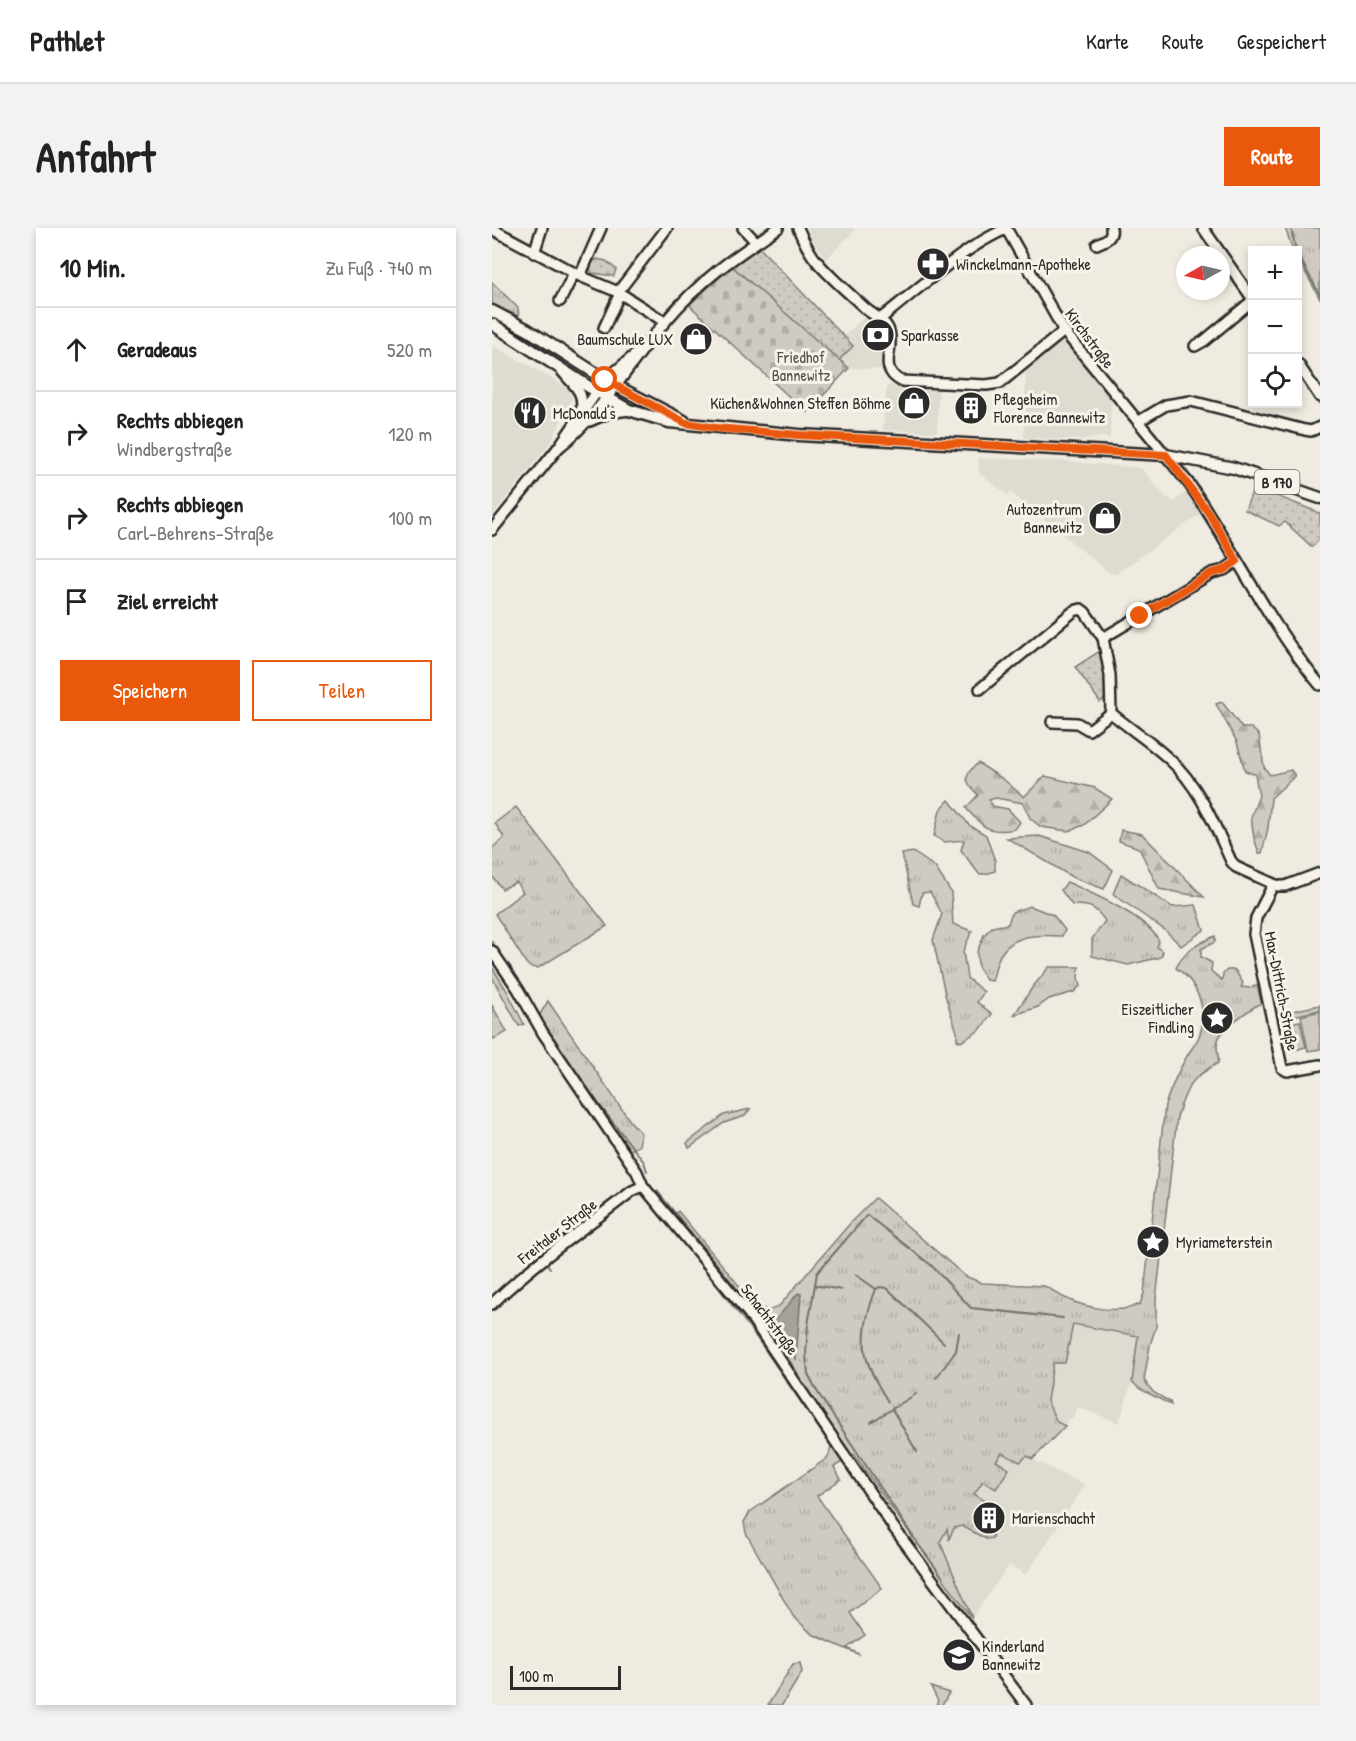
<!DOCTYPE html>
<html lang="de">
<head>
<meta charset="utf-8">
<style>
	body { margin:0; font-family:"Patrick Hand",sans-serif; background:#f2f2f2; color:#222 }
	.controls { position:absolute; right:18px; top:18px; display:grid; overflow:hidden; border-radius:0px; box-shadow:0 3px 9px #0003 }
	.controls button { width:54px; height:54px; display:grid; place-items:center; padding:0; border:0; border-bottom:2px solid #e0e0e0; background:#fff; color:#222; font:30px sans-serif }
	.compass { position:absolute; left:684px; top:18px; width:54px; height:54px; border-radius:50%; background:#fff; box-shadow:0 3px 9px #0003; rotate:262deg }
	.scale { position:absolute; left:18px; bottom:15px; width:111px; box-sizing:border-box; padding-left:6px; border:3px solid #2b2b2b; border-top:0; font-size:16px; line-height:21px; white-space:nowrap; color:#2b2b2b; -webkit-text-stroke:4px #f7f3e8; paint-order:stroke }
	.stop { position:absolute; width:18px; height:18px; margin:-14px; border:4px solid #ea580c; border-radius:50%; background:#fff }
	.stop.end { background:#ea580c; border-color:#fff; box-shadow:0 2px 6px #0008 }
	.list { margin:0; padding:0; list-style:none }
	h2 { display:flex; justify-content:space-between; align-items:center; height:78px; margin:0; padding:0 24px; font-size:26px }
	h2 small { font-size:20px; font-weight:400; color:#767676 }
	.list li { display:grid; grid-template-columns:39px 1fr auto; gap:18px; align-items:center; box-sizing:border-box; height:84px; padding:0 24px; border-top:2px solid #e0e0e0 }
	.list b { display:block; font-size:22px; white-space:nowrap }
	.list p { margin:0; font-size:20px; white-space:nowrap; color:#767676 }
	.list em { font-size:20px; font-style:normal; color:#767676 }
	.actions { display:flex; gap:12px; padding:18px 24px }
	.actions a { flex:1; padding:14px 0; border:2px solid #ea580c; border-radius:0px; text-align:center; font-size:21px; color:#ea580c }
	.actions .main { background:#ea580c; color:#fff }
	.icon { flex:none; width:33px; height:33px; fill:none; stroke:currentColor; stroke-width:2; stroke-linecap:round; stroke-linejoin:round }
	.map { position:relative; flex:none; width:828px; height:1477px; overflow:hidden; border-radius:0px }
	header { display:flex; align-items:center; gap:36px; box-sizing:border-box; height:84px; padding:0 30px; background:#fff; border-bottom:2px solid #e0e0e0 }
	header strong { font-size:28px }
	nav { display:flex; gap:33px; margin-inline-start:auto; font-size:21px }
	.intro { display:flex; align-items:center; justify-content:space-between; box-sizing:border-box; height:144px; padding:0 36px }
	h1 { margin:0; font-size:42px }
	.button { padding:15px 27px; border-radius:0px; background:#ea580c; color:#fff; font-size:21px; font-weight:700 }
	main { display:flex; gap:36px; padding:0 36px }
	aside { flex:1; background:#fff; border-radius:0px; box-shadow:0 3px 9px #0003 }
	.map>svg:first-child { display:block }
</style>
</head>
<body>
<header>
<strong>Pathlet</strong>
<nav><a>Karte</a><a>Route</a><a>Gespeichert</a></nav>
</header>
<div class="intro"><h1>Anfahrt</h1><a class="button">Route</a></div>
<main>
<aside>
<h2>10 Min.<small>Zu Fuß · 740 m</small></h2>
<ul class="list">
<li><svg class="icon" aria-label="ahead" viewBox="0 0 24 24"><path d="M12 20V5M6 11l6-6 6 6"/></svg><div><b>Geradeaus</b></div><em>520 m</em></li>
<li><svg class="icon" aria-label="right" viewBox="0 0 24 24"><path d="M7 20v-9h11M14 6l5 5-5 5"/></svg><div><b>Rechts abbiegen</b><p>Windbergstraße</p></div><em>120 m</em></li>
<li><svg class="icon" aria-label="right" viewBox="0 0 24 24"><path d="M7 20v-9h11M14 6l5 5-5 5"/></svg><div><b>Rechts abbiegen</b><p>Carl-Behrens-Straße</p></div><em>100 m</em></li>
<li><svg class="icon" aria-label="arrive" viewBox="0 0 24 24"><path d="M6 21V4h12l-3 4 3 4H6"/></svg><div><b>Ziel erreicht</b></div></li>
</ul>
<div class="actions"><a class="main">Speichern</a><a>Teilen</a></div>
</aside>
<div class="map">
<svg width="828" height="1477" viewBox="0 0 828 1477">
	<defs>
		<pattern id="grass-tufts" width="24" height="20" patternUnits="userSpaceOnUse" patternTransform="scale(1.5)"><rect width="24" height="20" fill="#cfcbc2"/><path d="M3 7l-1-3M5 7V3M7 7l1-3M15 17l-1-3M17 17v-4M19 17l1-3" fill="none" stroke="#b2aea7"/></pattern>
		<pattern id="forest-firs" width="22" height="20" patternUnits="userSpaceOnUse" patternTransform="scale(1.5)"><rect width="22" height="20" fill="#cfcbc2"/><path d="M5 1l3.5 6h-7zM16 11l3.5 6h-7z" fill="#b2aea7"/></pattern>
		<pattern id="cemetery-stones" width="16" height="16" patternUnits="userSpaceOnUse" patternTransform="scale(1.5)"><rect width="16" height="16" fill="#cfcbc2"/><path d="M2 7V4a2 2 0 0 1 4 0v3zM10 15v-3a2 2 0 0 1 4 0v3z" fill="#b2aea7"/></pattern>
		<pattern id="park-dots" width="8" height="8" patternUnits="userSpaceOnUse" patternTransform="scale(1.5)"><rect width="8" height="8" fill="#cfcbc2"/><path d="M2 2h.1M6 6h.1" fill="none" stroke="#b2aea7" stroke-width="1.8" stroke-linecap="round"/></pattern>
	</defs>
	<rect width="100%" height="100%" fill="#efebe0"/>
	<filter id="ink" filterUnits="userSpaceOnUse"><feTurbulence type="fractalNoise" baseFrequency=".0167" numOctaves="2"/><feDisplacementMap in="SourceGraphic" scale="12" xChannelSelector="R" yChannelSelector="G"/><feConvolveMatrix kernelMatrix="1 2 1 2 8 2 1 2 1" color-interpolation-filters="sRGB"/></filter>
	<g filter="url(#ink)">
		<g fill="#dedbd1">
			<polygon points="316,0 361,0 363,2 334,31 318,9"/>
			<polygon points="376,86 386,96 393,109 392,141 357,140 347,132 361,118 352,108"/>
			<polygon points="569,114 574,114 577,118 619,171 618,211 612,209 579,212 532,210 534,142"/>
			<polygon points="0,117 75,159 81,168 59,214 0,288"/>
			<polygon points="403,156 447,158 445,204 391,202 395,158"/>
			<polygon points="486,230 570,233 649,240 675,271 677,270 681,274 694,264 708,286 624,346 618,345 518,264 516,267 487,245"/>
			<polygon points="581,1095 646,1108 640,1154 627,1195 586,1179 581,1192 577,1190 573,1198 565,1194 555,1173 561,1135 573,1135"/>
			<polygon points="505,1214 593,1257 534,1347 517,1337 480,1390 448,1314"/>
		</g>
		<g fill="url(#grass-tufts)" stroke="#7d7b76" stroke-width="1.5">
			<polygon points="793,0 828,0 828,71 806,31 806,22 801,22"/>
			<polygon points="0,54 26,80 27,88 0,77"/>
			<polygon points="457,572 477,597 494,607 503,633 503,643 494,646 487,646 469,622 472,612 452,614 442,608 448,582"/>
			<polygon points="24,579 115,698 46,740 38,739 34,735 3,686 31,664 24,654 10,661 0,648 0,620 12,610 3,595"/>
			<polygon points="547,608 597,624 621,642 612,661 580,649 515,610"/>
			<polygon points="421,624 443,639 459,664 461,696 480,703 471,723 475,750 492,764 485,774 500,786 488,802 469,814 465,812 465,804 454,770 441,712 450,686 438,664 430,665 427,678 421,676 410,626"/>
			<polygon points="629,646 680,679 704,677 712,702 689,718 674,703 621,666"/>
			<path d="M575,654C599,665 656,689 667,713L665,719L671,723L669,729L636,737L600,728V711L613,693C603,678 597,677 580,677L569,662Z"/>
			<path d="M538,678L561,687L573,702L570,708C548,707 522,705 509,726C504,733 503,745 500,753L494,752L486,738L485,724L492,707L500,699L516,696L520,684Z"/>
			<path d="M723,708V714L709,721V729L720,735L719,743L730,752L731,746L735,742H743L751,755L749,759L758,760L765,757L769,775C758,781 729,801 726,812C723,821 728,827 726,835C697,851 695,859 685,889L664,1072V1099L658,1117L652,1152L661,1164L678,1174L679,1177L648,1161L640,1154L646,1108L581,1096L573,1135H561L555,1173L565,1194L573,1198L541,1231L535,1228L528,1234L510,1225L504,1233L517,1241L504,1261L491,1253L482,1266L498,1276L485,1293L499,1302L501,1310L494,1311L470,1298L462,1300L457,1311L455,1301L448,1314L480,1390L403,1285L362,1226L342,1239L349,1251L325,1268L390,1360L358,1385L373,1407L355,1420L368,1427L320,1406L301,1388L254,1305L252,1294L258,1284L334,1231L337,1227L339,1218L257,1099L174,993L186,983L262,1076C272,1082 278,1085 288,1077L361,992L383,970L473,1048L490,1055L552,1058C560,1061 565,1066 573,1070C594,1080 626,1087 648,1076L652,1065L673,877C679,860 685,845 694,830C698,822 705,815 708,806C716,782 705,753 684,740C692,723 707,715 723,708Z"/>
			<polygon points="0,739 14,761 32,796 27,798 0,749"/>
			<polygon points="557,739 587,739 586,751 589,757 582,764 557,771 546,779 522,787 540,760"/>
			<polygon points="56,773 138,893 149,905 147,918 138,922 47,788"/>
			<polygon points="0,777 15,804 2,811 0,808"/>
			<polygon points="258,881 253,888 232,895 197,920 195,915 232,887"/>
			<polygon points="308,1435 310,1444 290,1477 276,1477 301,1436"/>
			<polygon points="439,1459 457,1465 450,1477 444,1477 446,1473"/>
		</g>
		<g fill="url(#forest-firs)" stroke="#7d7b76" stroke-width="1.5">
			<polygon points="730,474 750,500 759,500 767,507 772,539 778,547 799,542 803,548 779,570 776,600 770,625 767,625 762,610 759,589 767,568 763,546 753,543 745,514 724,476"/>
			<path d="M486,535L511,551L532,569L553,548L603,560L620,571L592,597L576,603L549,599L538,590L531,575L504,570L497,572L500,578L516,581L528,594L523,601C497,606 491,600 474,580L486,567C473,554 470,548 486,535Z"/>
			<polygon points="629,602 650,606 712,669 667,661 647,620 627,613"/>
		</g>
		<polygon fill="url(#cemetery-stones)" stroke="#7d7b76" stroke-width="1.5" points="240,38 357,140 315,185 197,77"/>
		<g fill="url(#park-dots)" stroke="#7d7b76" stroke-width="1.5">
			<polygon points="266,18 361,118 347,132 240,38"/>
			<polygon points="105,31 114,33 124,41 122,48 100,45 98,41 98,36"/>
			<polygon points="762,259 828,285 828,311 820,319 793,294 787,298 753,282"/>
			<polygon points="611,421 613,471 608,474 583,439"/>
		</g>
		<g fill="#cfcbc2" stroke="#7d7b76" stroke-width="1.5">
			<polygon points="828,777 828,782 792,790 791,785"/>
			<polygon points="828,783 828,821 816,823 809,788"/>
			<polygon points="808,793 814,819 799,823 793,796"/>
		</g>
		<polygon fill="#a4a29a" stroke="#74726e" stroke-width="1.5" points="306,1065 309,1066 304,1131 280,1096"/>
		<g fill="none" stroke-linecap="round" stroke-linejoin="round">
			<g stroke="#74726e" stroke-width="2">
				<polyline points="799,0 804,22"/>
				<polyline points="806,27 828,67"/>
				<polyline points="0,714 25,752"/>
				<polyline points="30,760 36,770"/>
				<polyline points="51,796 62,814"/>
				<polyline points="91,856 152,934 155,943"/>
				<polyline points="165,963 272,1094"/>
				<polyline points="55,1036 58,1040"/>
				<polyline points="364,1047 384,1061 388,1059 395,1060 452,1115"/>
				<polyline points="323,1057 349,1062"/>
				<path d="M384,1061C375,1084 367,1116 378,1140C382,1152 390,1163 396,1174"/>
				<polyline points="276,1099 306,1146"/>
				<polyline points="444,1150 464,1123 467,1105"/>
				<polyline points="400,1181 425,1224"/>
				<polyline points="379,1194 424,1166"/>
				<polyline points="450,1348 426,1316 326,1165 316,1146 314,1126 316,1097 325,1045 375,987 439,1037 479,1080 571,1090"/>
			</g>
			<g stroke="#2b2b2b" stroke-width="14">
				<g id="minor">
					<polyline points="251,0 264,14"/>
					<path d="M306,0C311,12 318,26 327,36C341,52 358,66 374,81C381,87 394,93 397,103C403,122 385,140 409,153L494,157L508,155L572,103"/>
					<path d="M514,0L572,103L698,257C743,323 777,396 828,457"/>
					<polyline points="711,0 760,70"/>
					<polyline points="0,1 88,48 126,64 173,94"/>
					<path d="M605,16C613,12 621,10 619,0"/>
					<polyline points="42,25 50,0"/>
					<polyline points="88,48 109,0"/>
					<polyline points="126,64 175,0"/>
					<polyline points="68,73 82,45"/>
					<path d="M388,91C424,63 473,18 514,1"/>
					<polyline points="112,100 128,65"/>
					<polyline points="703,118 712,113 760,73"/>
					<polyline points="806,136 828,169"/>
					<path d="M70,143C83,159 93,163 89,185"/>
					<polyline points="98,193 116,185 137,182"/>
					<polyline points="647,193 674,177 699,173 813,202 819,203 828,199"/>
					<path d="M66,220C110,186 137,135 173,94C207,53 242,29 286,0"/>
					<polyline points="0,302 66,220 113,152 144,126"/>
					<path d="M745,333L732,342L720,345L611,410L618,447L619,485C638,501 659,514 677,531C707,557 723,598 739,633L744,639L786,658H793L828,645"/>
					<polyline points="488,461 582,383 589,381 593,384 611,410"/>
					<polyline points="560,494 585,495 597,502 619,485"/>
					<polyline points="781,657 764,690 762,706 790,840 795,843 828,837"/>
					<polyline points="0,723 26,761 51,805 145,944 151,958 257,1086 402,1300 534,1477"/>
					<path d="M0,1076C43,1034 93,1000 140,963L151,958"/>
				</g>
			</g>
			<g stroke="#2b2b2b" stroke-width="15">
				<g id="major">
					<polyline points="0,83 36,102 122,157 192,193"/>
					<polyline points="0,96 97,159 137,182 177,194 307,207 674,227 742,240 828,270"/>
				</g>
			</g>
			<use href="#minor" stroke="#f7f3e8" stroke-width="9"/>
			<use href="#major" stroke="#f7f3e8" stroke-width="10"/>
		</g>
	</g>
	<g fill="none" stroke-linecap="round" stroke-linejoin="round" filter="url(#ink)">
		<polyline stroke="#ea580c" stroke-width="8" points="113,152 194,195 224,200 307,207 674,227 716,284 745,333 732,342 720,345 648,388"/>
	</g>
	<defs>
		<g id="pharmacy-disc" transform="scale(1.725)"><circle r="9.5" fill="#2b2b2b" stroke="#f7f3e8"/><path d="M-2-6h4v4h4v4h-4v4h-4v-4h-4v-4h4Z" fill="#fff"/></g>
		<g id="bank-disc" transform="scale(1.725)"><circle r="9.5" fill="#2b2b2b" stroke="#f7f3e8"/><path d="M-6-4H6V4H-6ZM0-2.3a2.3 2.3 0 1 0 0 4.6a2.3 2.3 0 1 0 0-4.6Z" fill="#fff"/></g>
		<g id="shop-disc" transform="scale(1.725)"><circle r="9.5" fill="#2b2b2b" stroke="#f7f3e8"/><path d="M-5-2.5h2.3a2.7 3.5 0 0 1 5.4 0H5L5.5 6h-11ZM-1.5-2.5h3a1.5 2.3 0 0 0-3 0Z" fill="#fff"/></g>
		<g id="building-disc" transform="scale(1.725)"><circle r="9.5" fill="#2b2b2b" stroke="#f7f3e8"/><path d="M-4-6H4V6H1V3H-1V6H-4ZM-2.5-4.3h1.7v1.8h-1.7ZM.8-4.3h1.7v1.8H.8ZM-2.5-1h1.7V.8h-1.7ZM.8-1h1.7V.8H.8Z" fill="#fff"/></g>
		<g id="restaurant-disc" transform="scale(1.725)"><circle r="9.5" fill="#2b2b2b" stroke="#f7f3e8"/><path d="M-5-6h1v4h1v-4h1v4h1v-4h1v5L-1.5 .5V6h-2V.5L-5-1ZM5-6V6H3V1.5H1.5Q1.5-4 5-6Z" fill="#fff"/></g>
		<g id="sight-disc" transform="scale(1.725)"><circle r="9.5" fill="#2b2b2b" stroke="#f7f3e8"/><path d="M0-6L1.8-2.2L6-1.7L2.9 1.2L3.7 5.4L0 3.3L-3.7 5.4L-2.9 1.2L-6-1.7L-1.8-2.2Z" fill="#fff"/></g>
		<g id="school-disc" transform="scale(1.725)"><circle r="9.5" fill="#2b2b2b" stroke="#f7f3e8"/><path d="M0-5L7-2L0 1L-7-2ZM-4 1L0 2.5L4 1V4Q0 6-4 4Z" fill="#fff"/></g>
	</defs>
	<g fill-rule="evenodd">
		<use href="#pharmacy-disc" x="441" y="36"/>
		<use href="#bank-disc" x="386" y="107"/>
		<use href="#shop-disc" x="204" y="111"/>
		<use href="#shop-disc" x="422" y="175"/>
		<use href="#building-disc" x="479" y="180"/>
		<use href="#restaurant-disc" x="38" y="185"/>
		<use href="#shop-disc" x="613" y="290"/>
		<use href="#sight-disc" x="725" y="790"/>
		<use href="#sight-disc" x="661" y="1014"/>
		<use href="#building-disc" x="497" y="1290"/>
		<use href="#school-disc" x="467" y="1427"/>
	</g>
	<g text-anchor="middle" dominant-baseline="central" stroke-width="6" stroke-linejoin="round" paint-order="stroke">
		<rect fill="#f7f3e8" stroke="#686764" stroke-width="1.5" x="762.5" y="242" width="45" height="24" rx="4.5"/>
		<g font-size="15" font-weight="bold" fill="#2b2b2b">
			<text x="785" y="254">B 170</text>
		</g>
		<g font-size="16" fill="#2b2b2b" stroke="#f7f3e8" text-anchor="start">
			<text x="464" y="36">Winckelmann-Apotheke</text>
			<text x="409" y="107">Sparkasse</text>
			<text x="181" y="111" text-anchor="end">Baumschule LUX</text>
			<text x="502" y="171">Pflegeheim<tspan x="502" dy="18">Florence Bannewitz</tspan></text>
			<text x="399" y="175" text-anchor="end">Küchen&amp;Wohnen Steffen Böhme</text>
			<text x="61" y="185">McDonald's</text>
			<text x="590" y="281" text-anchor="end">Autozentrum<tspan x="590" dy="18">Bannewitz</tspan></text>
			<text x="702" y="781" text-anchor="end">Eiszeitlicher<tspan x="702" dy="18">Findling</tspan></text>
			<text x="684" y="1014">Myriameterstein</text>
			<text x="520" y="1290">Marienschacht</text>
			<text x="490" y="1418">Kinderland<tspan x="490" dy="18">Bannewitz</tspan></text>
		</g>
		<g font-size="16" fill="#2b2b2b" stroke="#f7f3e8">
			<text transform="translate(598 110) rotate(53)">Kirchstraße</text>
			<text transform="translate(790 763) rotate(79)">Max-Dittrich-Straße</text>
			<text transform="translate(65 1003) rotate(-38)">Freitaler Straße</text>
			<text transform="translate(278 1091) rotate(53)">Schachtstraße</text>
		</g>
		<g font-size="16" fill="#545351" stroke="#f7f3e8">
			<text x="309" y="129">Friedhof<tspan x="309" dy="18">Bannewitz</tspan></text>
		</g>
	</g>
</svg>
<div class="controls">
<button>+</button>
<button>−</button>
<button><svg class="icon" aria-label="locate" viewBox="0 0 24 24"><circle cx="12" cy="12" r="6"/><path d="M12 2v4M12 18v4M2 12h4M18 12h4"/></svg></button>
</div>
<svg class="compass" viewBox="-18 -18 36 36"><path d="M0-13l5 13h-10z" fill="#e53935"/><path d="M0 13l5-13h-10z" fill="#767676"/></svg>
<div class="scale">100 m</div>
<div class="stop" style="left:113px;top:152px"></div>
<div class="stop end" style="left:648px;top:388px"></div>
</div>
</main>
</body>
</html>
